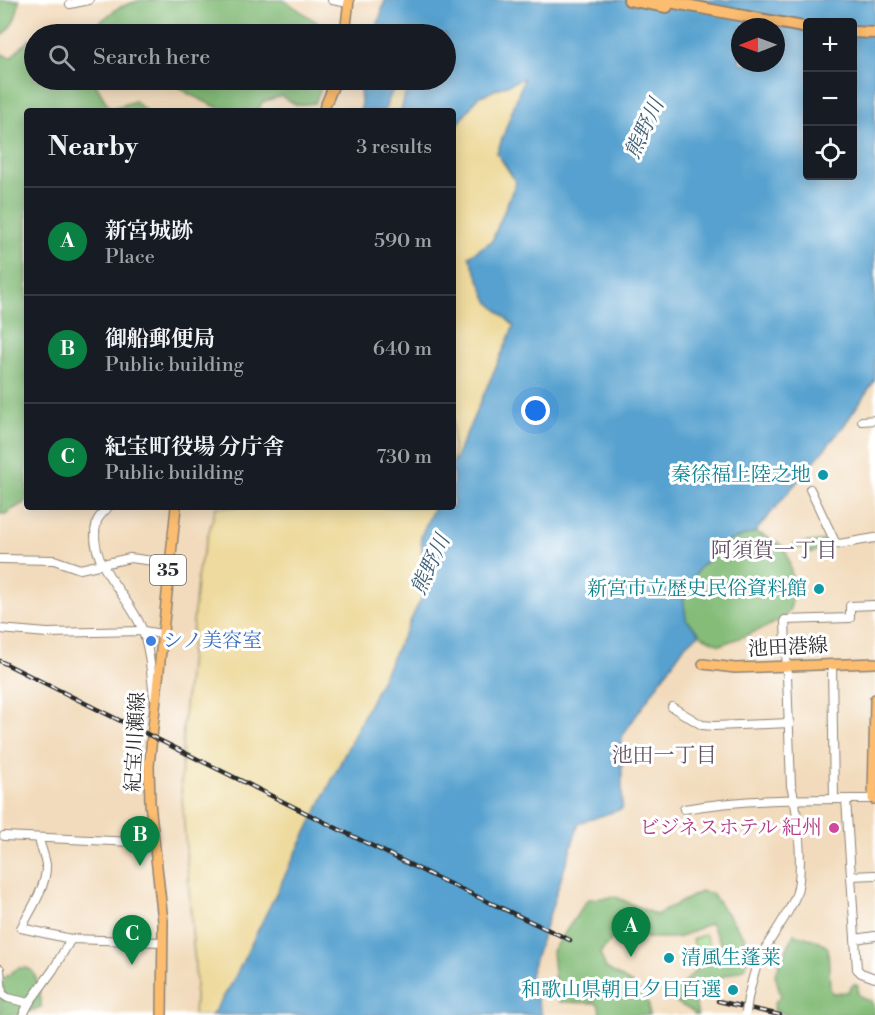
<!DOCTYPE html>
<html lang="en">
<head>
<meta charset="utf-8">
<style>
	body { margin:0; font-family:"Libre Bodoni","Noto Serif JP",serif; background:#20242c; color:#f1f3f6 }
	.controls { position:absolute; right:18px; top:18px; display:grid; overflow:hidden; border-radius:6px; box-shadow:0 3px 15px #0003 }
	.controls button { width:54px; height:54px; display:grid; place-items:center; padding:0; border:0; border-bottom:2px solid #363941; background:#171b24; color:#f1f3f6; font:30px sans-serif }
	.compass { position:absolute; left:731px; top:18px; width:54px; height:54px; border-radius:50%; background:#171b24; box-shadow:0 3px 15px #0003; rotate:269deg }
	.you { position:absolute; left:536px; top:411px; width:21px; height:21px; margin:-15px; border:4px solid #fff; border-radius:50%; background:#1a73e8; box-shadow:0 0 0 9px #1a73e833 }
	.badge { display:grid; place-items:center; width:39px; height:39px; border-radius:50%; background:#0b8043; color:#fff; font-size:20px; font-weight:700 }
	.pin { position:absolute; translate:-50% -50px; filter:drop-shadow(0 2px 3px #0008) }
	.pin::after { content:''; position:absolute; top:32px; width:21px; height:18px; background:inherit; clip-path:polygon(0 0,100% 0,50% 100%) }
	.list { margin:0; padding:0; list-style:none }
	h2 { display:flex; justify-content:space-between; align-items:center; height:78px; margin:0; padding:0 24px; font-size:26px }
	h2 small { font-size:20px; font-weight:400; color:#9ea1a6 }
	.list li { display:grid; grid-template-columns:39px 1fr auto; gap:18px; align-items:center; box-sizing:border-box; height:108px; padding:0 24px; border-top:2px solid #363941 }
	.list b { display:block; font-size:22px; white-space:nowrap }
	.list p { margin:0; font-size:20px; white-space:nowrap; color:#9ea1a6 }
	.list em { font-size:20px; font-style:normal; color:#9ea1a6 }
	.icon { flex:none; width:33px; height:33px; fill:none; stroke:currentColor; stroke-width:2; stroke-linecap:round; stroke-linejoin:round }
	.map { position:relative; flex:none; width:875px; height:1015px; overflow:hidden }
	.search { position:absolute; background:#171b24; box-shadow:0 3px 15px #0003; left:24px; top:24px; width:432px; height:66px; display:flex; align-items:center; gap:15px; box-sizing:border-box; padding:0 21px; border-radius:33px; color:#9ea1a6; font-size:22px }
	.panel { position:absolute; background:#171b24; box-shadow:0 3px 15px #0003; left:24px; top:108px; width:432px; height:402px; border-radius:6px }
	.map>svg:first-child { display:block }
</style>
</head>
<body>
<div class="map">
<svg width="875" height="1015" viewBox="0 0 875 1015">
	<rect width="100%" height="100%" fill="#fff"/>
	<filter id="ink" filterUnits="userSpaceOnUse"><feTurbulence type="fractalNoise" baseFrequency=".0167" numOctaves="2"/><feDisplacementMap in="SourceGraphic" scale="12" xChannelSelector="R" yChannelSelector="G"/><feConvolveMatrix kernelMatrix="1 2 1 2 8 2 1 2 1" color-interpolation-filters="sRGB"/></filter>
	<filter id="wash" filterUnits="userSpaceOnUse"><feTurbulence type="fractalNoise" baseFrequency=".008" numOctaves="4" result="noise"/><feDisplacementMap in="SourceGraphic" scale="24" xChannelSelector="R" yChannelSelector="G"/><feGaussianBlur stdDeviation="1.35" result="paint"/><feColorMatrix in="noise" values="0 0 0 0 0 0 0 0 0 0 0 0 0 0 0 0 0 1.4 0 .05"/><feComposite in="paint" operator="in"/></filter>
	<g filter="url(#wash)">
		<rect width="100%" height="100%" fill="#f2dbbc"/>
		<polygon fill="#a5dc8d" stroke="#68845c" stroke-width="1.5" points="705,934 714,954 701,960 692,940"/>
		<g fill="#84bc78" stroke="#587452" stroke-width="1.5">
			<path d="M0,0H19C18,16 12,28 0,38Z"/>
			<polygon points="140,0 284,0 318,23 316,34 48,34 92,28 118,8"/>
			<polygon points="34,38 34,80 93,80 110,109 135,101 146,111 27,111 27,501 5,514 0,514 0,53 10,58 29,40"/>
			<polygon points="171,80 324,80 315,103 297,105 281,96 262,102 258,111 225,111 189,94"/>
			<path d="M755,532C763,536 777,540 783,547C792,560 797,601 787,614C778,625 734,640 720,645L702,636L686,619L682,594L700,567L728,541Z"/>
			<polygon points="827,540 835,546 810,553 805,547 796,548 794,544"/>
			<polygon points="702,891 712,894 746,939 749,958 743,969 707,982 693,993 698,1015 695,1015 692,1011 675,1002 672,995 701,965 726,953 710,923 678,938 647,938 625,927 622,927 600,953 606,968 634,985 649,1005 649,1015 600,1015 599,1006 596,1003 560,1002 556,995 552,951 588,899 616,897 656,915"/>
			<polygon points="794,934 819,941 828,948 830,988 832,993 847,992 854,984 858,986 858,994 864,999 871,1001 875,1010 875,1015 787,1015 774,1010 775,1002 781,996 775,974"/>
			<path d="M18,968C23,968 29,967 33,972C37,978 42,1000 41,1007L19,1015H0V981Z"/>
		</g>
		<g fill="#eeda9e" stroke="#8c8264" stroke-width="1.5">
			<polygon points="525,77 497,153 516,182 492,241 488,301 514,326 453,464 453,131 478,97"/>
			<polygon points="395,80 409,80 401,111 383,111"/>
			<polygon points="216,507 434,507 421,536 425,591 231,986 212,1015 194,1015 196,982 181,785 183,727 198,571"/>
		</g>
		<g fill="#57a1cf" stroke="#41667d" stroke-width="1.5" fill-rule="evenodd">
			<path d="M385,0H875V380L843,427L755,532L728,541L700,567L683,594L686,619L700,634L686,644L622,736V809L579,823L530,975L542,1015H212L231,985L425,591L421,536L434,507H453V464L514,326L488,301L469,256L492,241L516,182L497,153L524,78L478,97L453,131V111H401L409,80H446V34H375ZM808,22H852V176H808ZM740,27H776V63H740Z"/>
			<path d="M361,80H397L384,111H360C363,101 358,91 361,80Z"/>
		</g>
	</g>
	<g filter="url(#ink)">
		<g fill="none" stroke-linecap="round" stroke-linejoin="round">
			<g stroke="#8e8374" stroke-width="10">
				<g id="minor">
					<polyline points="332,0 349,3"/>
					<polyline points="70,4 89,0"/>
					<polyline points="862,421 875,420"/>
					<polyline points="810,489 835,542 839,544 875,538"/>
					<path d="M108,507C105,511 99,516 97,521C85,563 129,594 142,629C150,649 151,675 154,697"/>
					<polyline points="0,559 54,560 80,569 130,558 169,563"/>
					<polyline points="0,629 47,633 143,631 162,634"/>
					<polyline points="832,664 834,799"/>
					<polyline points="672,707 702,725 714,726 790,723"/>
					<polyline points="846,799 857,969 861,973 875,978"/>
					<path d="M684,809C747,798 809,799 873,799"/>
					<polyline points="4,836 155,843"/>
					<path d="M39,838C40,847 46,858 46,866C47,885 30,912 21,928L71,939"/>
					<polyline points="851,876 875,875"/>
					<polyline points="855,939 875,936"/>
					<polyline points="0,969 2,994 8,998 29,1003"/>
					<path d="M748,998C751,986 753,974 758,963C768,939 787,919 796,895C804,872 798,809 791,786L785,620L850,618V606L875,605"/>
					<polyline points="23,1015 29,1003 53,970 71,939 163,942"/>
				</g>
			</g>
			<g stroke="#8e8374" stroke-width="12">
				<g id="major">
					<polyline points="345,34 349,0"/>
					<polyline points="323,111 336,80"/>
					<polyline points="703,664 735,668 875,663"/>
					<polyline points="875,699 873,799 875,799"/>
					<polyline points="162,1015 163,921 150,803 149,766 176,507"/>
				</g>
			</g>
			<g stroke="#8e8374" stroke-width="14">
				<g id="highway">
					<polyline points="629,0 667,7"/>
					<polyline points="659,0 808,28"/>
					<polyline points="852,32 875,33"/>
				</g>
			</g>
			<use href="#minor" stroke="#fff" stroke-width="8"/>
			<use href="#major" stroke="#fcbd6f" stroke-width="9"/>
			<use href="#highway" stroke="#fcbd6f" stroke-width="10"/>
			<g stroke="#2b2b2b" stroke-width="4.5">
				<g id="rail">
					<polyline points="0,661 433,876 570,940"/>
					<polyline points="718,1001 780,1015"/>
				</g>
			</g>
			<use href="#rail" stroke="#fff" stroke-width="2" stroke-dasharray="7" stroke-linecap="butt"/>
			<g stroke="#8e8374" stroke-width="10" stroke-linecap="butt">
				<polyline id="minor-bridge" points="746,1012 748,998"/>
			</g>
			<use href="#minor-bridge" stroke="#fff" stroke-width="8"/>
		</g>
	</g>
	<g fill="#0f9aa8" stroke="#fff" stroke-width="2">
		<circle cx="823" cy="475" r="6"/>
		<circle cx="819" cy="589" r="6"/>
		<circle cx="669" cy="958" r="6"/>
		<circle cx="733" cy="990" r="6"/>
	</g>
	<circle fill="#3f7fe0" stroke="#fff" stroke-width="2" cx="151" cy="641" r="6"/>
	<circle fill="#d1479c" stroke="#fff" stroke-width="2" cx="834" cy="828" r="6"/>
	<g text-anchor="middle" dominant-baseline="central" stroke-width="6" stroke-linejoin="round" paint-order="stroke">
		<rect fill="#fff" stroke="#6b6b6b" stroke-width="1.5" x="150" y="555" width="36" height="30" rx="4.5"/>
		<g font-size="18" font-weight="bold" fill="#2b2b2b">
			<text x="168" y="570">35</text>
		</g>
		<g font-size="20" fill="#0d838f" stroke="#fff" text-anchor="end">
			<text x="811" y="475">秦徐福上陸之地</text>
			<text x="807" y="589">新宮市立歴史民俗資料館</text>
			<text x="681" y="958" text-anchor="start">清風生蓬莱</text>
			<text x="721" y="990">和歌山県朝日夕日百選</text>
		</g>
		<g font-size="20" fill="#366cbe" stroke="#fff" text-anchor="start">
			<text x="163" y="641">シノ美容室</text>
		</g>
		<g font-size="20" fill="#2b2b2b" stroke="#fff">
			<text transform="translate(788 648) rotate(-3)">池田港線</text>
			<text transform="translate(136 742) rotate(-87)">紀宝川瀬線</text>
		</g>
		<g font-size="20" fill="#b23c85" stroke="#fff" text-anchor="end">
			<text x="822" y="828">ビジネスホテル 紀州</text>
		</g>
		<g font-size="21" font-style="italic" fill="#3f6075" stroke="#fff">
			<text transform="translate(645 129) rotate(-65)">熊野川</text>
			<text transform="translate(431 565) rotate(-65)">熊野川</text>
		</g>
		<g font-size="21" fill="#615062" stroke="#fff">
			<text x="774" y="551">阿須賀一丁目</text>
			<text x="664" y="756">池田一丁目</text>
		</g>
	</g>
</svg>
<div class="controls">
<button>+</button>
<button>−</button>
<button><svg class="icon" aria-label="locate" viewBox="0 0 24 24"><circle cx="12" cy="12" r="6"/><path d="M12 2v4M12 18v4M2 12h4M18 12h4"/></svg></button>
</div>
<svg class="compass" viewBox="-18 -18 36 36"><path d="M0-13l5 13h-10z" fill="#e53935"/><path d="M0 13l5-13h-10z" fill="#9ea1a6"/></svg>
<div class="you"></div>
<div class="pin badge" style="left:631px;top:957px">A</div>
<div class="pin badge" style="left:140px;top:866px">B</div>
<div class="pin badge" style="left:132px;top:965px">C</div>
<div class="search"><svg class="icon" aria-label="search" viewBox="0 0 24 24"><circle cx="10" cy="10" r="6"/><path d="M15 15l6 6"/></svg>Search here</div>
<section class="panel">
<h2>Nearby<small>3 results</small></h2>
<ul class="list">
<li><span class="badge">A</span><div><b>新宮城跡</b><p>Place</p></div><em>590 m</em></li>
<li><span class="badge">B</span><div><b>御船郵便局</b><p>Public building</p></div><em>640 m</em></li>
<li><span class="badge">C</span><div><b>紀宝町役場 分庁舎</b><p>Public building</p></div><em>730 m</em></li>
</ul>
</section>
</div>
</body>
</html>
